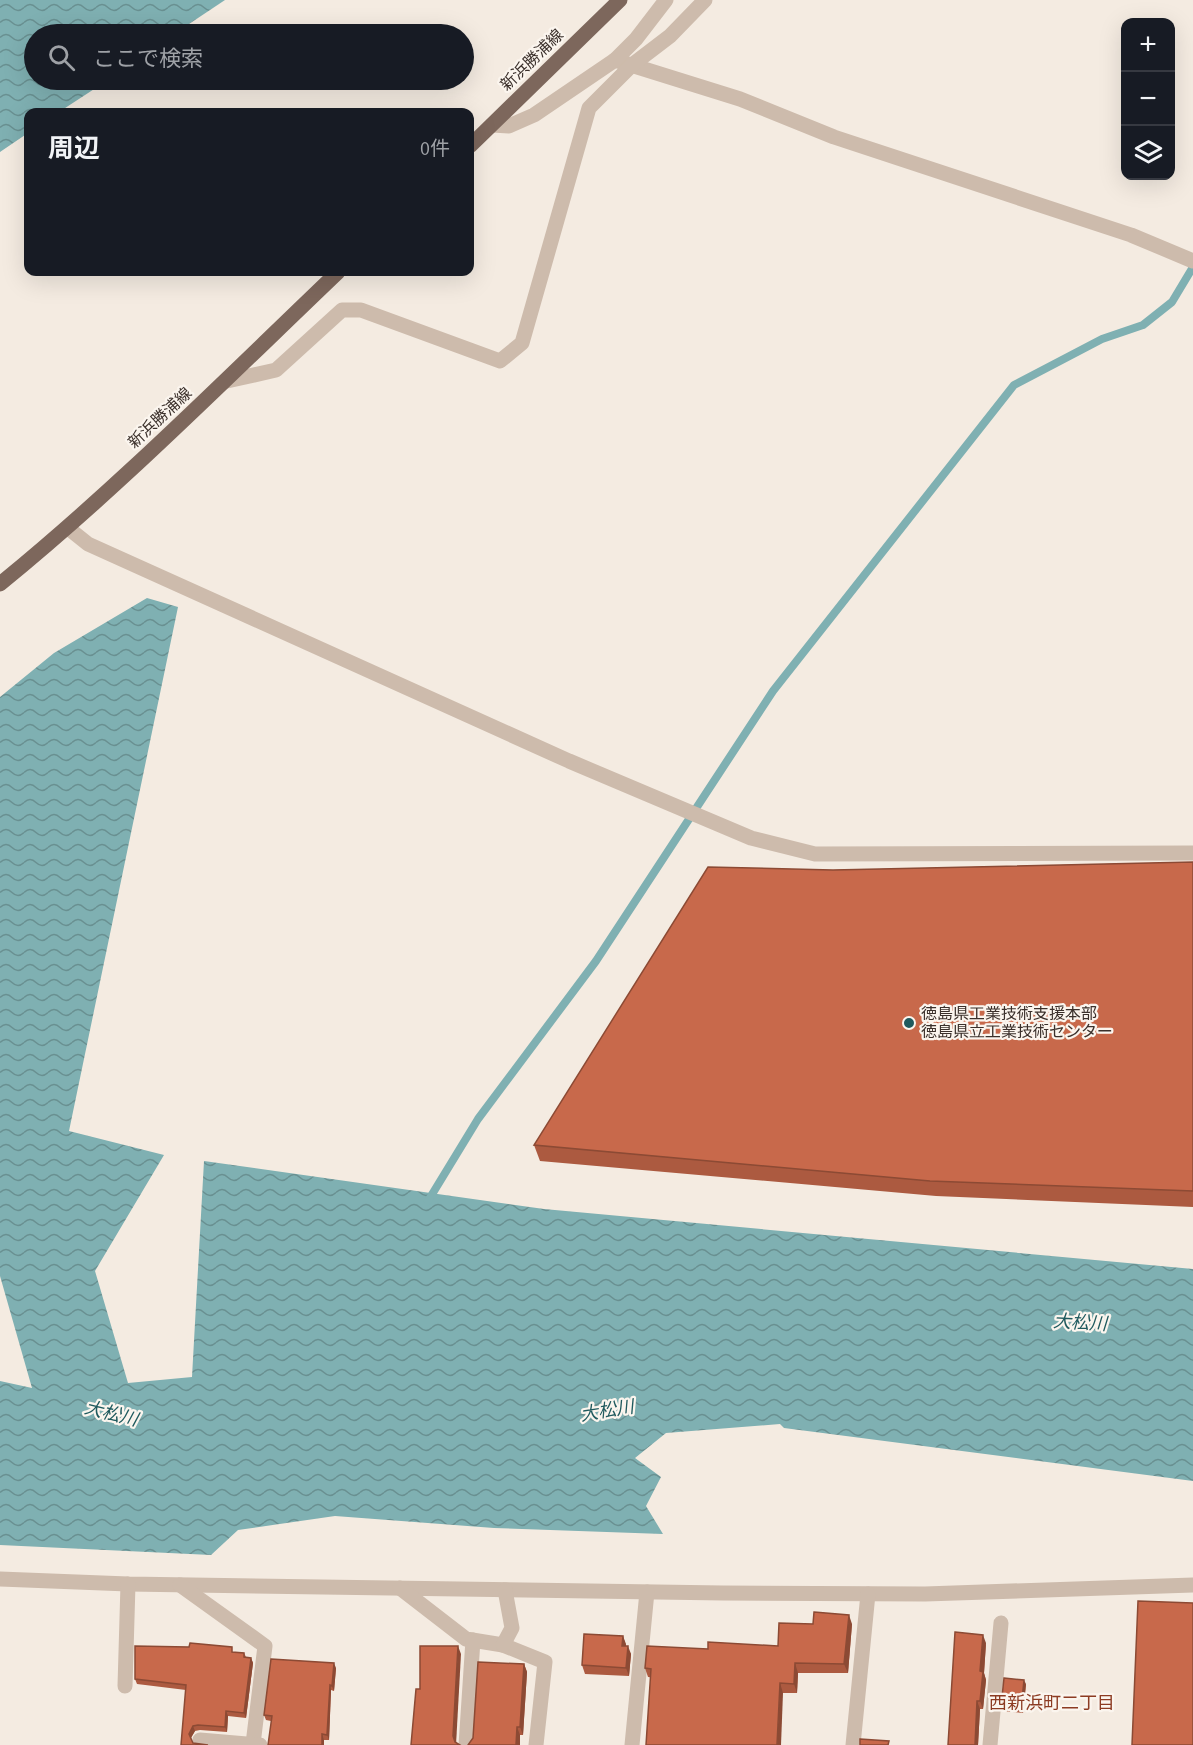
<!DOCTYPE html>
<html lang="ja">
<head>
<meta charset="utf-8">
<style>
	body { margin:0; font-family:"Source Sans 3","Noto Sans JP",sans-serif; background:#20242c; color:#f1f3f6 }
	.controls { position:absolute; right:18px; top:18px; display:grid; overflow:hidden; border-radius:12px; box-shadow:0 6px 24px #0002 }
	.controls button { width:54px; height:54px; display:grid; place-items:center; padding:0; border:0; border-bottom:2px solid #363941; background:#171b24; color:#f1f3f6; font:30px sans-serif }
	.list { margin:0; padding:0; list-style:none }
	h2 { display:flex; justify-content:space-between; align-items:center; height:78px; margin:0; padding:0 24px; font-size:26px }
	h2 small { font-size:20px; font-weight:400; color:#9ea1a6 }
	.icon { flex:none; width:33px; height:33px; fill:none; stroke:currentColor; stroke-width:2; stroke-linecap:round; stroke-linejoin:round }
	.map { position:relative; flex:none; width:1193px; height:1745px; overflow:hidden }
	.search { position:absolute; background:#171b24; box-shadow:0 6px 24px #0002; left:24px; top:24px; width:450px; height:66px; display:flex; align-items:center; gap:15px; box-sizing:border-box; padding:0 21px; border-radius:33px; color:#9ea1a6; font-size:22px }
	.panel { position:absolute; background:#171b24; box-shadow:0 6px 24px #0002; left:24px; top:108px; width:450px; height:168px; border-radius:12px }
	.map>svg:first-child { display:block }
</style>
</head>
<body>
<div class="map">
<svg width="1193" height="1745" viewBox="0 0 1193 1745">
	<defs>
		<pattern id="water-waves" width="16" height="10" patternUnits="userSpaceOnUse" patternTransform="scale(1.5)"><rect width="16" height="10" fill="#7fb0b2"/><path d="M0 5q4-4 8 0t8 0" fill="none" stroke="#699091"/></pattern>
	</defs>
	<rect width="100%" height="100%" fill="#f4ebe1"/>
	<g fill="url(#water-waves)">
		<polygon points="0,0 225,0 174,34 34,34 34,80 108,80 59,112 28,112 28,133 0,152"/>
		<polygon points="147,598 178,607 69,1131 164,1155 95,1271 128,1383 192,1377 204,1161 544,1209 1193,1269 1193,1481 784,1428 780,1424 666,1433 635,1458 661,1477 646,1506 663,1534 494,1528 335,1516 238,1530 211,1555 0,1545 0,1381 32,1388 0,1276 0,697 54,653"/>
	</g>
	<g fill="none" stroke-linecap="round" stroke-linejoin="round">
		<polyline stroke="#7fb0b2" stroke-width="8" points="428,1201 478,1119 596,961 773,691 1014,385 1102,339 1143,325 1172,302 1193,267"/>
		<g stroke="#cdbbac" stroke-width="15">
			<polyline points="615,60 740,99 834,137 1131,235 1193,261"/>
			<polyline points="492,125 509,126 534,115 615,60 636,39 666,0"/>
			<polyline points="227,381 276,370 342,310 361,310 500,361 522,343 589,108 632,65 670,36 705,0"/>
			<polyline points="68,528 88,544 569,761 751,838 815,854 1193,853"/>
			<polyline points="0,1579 128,1584 723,1593 925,1594 1193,1585"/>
			<polyline points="180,1585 265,1646 253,1744"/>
			<polyline points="400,1588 466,1639 503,1645 545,1662 536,1745"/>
			<polyline points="503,1645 512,1628 505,1590"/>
			<polyline points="125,1686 128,1584"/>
			<polyline points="200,1740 260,1745"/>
			<polyline points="466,1745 473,1640"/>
			<polyline points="632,1745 647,1592"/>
			<polyline points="853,1745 868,1594"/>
			<polyline points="990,1745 1001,1623"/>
		</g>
		<g stroke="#7d675c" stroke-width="15">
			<polyline points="470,146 620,0"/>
			<path d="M0,584C119,487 227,378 338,272"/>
		</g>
	</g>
	<g fill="#ac5a40">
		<polygon points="1193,862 1193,1207 936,1196 540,1161 534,1145 833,870"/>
		<polygon points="852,1624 848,1673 798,1673 797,1693 783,1693 648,1677 645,1668 708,1649 778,1646"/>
		<polygon points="623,1636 626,1646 631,1654 629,1676 585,1674 582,1665"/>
		<polygon points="986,1643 984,1673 986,1680 983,1709 980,1709 978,1745 948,1745"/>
		<polygon points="234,1652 244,1653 246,1657 251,1658 253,1663 246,1718 228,1716 227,1732 200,1730 195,1731 191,1738 181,1745 186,1690 137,1684 135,1679"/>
		<polygon points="524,1664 527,1672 523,1735 520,1735 520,1745 468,1745"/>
		<polygon points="336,1668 334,1691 331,1690 329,1740 324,1740 271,1721 266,1720 264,1715"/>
		<polygon points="1026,1684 1023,1713 1003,1711 1001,1707"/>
	</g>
	<g fill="#8c4a34">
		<polygon points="849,1615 852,1624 848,1673 844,1664"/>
		<polygon points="983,1635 986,1643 984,1673 986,1680 983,1709 980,1701 980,1671"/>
		<polygon points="623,1636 626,1644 625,1654 622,1646"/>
		<polygon points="458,1646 461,1654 456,1745 453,1736"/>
		<polygon points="628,1646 631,1654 629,1676 626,1668"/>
		<polygon points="251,1658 253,1663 246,1718 244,1713"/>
		<polygon points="334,1663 336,1668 334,1691 332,1686"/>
		<polygon points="795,1663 798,1673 797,1693 794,1684"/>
		<polygon points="524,1664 527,1672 523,1735 520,1727"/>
		<polygon points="1024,1680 1026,1684 1023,1713 1021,1709"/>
		<polygon points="780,1683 783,1693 781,1745 777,1745"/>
		<polygon points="330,1685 331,1690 329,1740 327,1735"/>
		<polygon points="977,1701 980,1709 978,1745 975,1745"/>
		<polygon points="226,1711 228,1716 227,1732 225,1727"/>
		<polygon points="193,1726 195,1731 190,1739 189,1734"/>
		<polygon points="517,1727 520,1735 520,1745 516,1745"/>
		<polygon points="322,1734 324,1740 324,1745 322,1745"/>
	</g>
	<g fill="#c8694b" stroke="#8c4a34" stroke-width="1.5">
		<polygon points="1193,862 1193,1191 930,1181 534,1145 708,867 833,870"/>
		<polygon points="1138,1601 1193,1603 1193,1745 1132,1745"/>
		<polygon points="814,1612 849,1615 844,1664 795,1663 794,1684 780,1683 777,1745 646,1745 651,1669 645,1668 647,1646 708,1649 708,1642 778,1646 779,1623 813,1624"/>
		<polygon points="955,1632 983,1635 980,1671 983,1672 980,1701 977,1701 975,1745 948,1745"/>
		<polygon points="584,1634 623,1636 622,1646 628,1646 626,1668 582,1665"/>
		<polygon points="190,1643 232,1647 232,1652 244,1653 244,1657 251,1658 244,1713 226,1711 225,1727 198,1725 193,1726 189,1734 193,1743 208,1745 181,1745 186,1685 135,1679 135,1646 189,1647"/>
		<polygon points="420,1646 458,1646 453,1736 455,1742 460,1745 411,1745 416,1689 420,1689"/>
		<polygon points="271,1659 334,1663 332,1686 330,1685 327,1735 322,1734 322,1745 268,1745 272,1716 264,1715"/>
		<polygon points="478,1662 524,1664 520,1727 517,1727 516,1745 468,1745 473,1738"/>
		<polygon points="1004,1678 1024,1680 1021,1709 1001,1707"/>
		<polygon points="860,1739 889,1741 888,1745 860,1745"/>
	</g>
	<circle fill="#1f5a5e" stroke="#fbf5ee" stroke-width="2" cx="909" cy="1023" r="6"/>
	<g text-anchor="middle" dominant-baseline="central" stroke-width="4.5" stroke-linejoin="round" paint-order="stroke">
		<g font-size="16" fill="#3b302b" stroke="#fbf5ee">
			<text transform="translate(532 60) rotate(-44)">新浜勝浦線</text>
			<text transform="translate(160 418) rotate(-43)">新浜勝浦線</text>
		</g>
		<g font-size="16" fill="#3b302b" stroke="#fbf5ee" text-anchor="start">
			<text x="921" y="1014">徳島県工業技術支援本部<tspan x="921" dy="18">徳島県立工業技術センター</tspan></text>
		</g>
		<g font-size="18" font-style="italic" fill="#1f5a5e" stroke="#fbf5ee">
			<text transform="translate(1080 1323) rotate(3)">大松川</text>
			<text transform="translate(607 1411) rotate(-9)">大松川</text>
			<text transform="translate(111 1414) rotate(14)">大松川</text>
		</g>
		<g font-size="18" fill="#8c3b22" stroke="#fbf5ee">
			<text x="1052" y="1703">西新浜町二丁目</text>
		</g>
	</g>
</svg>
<div class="controls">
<button>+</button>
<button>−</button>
<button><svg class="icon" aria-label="layers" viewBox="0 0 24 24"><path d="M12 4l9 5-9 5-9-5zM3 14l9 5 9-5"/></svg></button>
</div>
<div class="search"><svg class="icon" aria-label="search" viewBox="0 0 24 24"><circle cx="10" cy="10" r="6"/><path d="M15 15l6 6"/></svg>ここで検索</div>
<section class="panel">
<h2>周辺<small>0件</small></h2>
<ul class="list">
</ul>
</section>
</div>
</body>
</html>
